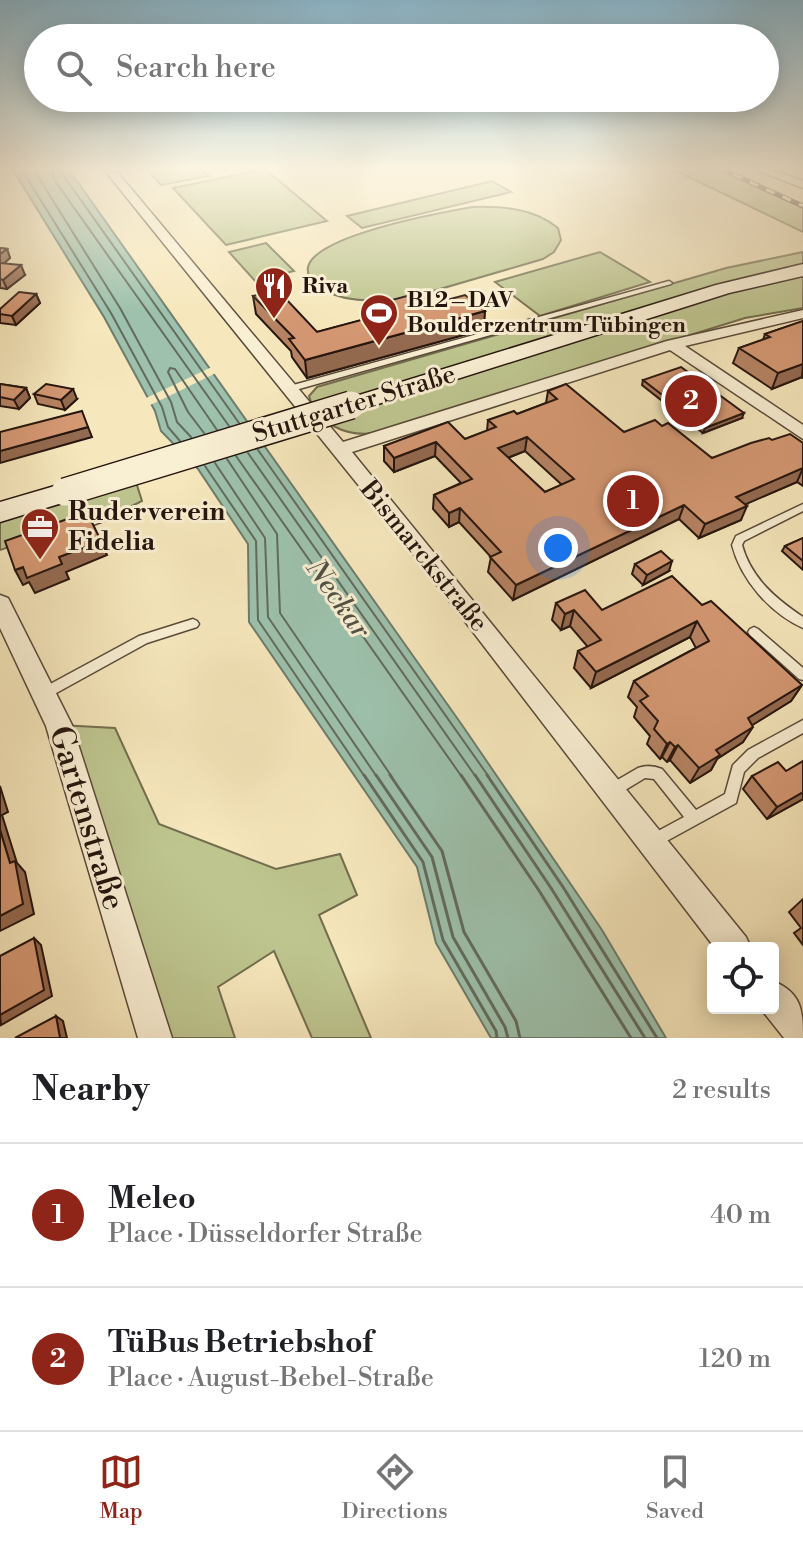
<!DOCTYPE html>
<html lang="en">
<head>
<meta charset="utf-8">
<style>
	body { margin:0; font-family:"Libre Bodoni",serif; background:#f2f2f2; color:#202124 }
	.controls { position:absolute; right:24px; bottom:24px; display:grid; overflow:hidden; border-radius:8px; box-shadow:0 4px 20px #0003 }
	.controls button { width:72px; height:72px; display:grid; place-items:center; padding:0; border:0; border-bottom:2px solid #e0e0e0; background:#fff; color:#202124; font:40px sans-serif }
	.you { position:absolute; left:558px; top:548px; width:28px; height:28px; margin:-20px; border:6px solid #fff; border-radius:50%; background:#1a73e8; box-shadow:0 0 0 12px #1a73e833 }
	.badge { display:grid; place-items:center; width:52px; height:52px; border-radius:50%; background:#8f2418; color:#fff; font-size:26px; font-weight:700 }
	.pin { position:absolute; translate:-50% -50%; border:4px solid #fff; box-shadow:0 2px 8px #0006 }
	.list { margin:0; padding:0; list-style:none }
	h2 { display:flex; justify-content:space-between; align-items:center; height:104px; margin:0; padding:0 32px; font-size:34px }
	h2 small { font-size:26px; font-weight:400; color:#757577 }
	.list li { display:grid; grid-template-columns:52px 1fr auto; gap:24px; align-items:center; box-sizing:border-box; height:144px; padding:0 32px; border-top:2px solid #e0e0e0 }
	.list b { display:block; font-size:30px; white-space:nowrap }
	.list p { margin:0; font-size:26px; white-space:nowrap; color:#757577 }
	.list em { font-size:26px; font-style:normal; color:#757577 }
	.icon { flex:none; width:44px; height:44px; fill:none; stroke:currentColor; stroke-width:2; stroke-linecap:round; stroke-linejoin:round }
	.map { position:relative; flex:none; width:803px; height:1038px; overflow:hidden }
	.search { position:absolute; background:#fff; box-shadow:0 4px 20px #0003; left:24px; right:24px; top:24px; height:88px; display:flex; align-items:center; gap:20px; box-sizing:border-box; padding:0 28px; border-radius:44px; color:#757577; font-size:30px }
	.sheet { height:392px; background:#fff }
	nav { display:flex; justify-content:space-around; align-items:center; box-sizing:border-box; height:112px; border-top:2px solid #e0e0e0; background:#fff; font-size:22px; color:#757577 }
	nav a { display:grid; justify-items:center; gap:4px }
	nav .on { color:#8f2418 }
	.map>svg:first-child { display:block }
</style>
</head>
<body>
<div class="map">
<svg width="803" height="1038" viewBox="0 0 803 1038">
	<rect width="100%" height="100%" fill="#f6e7bc"/>
	<filter id="stains"><feTurbulence type="fractalNoise" baseFrequency=".0025" numOctaves="4"/><feColorMatrix values="0 0 0 0 .2 0 0 0 0 .09 0 0 0 0 .02 0 0 0 .5 -.17"/></filter>
	<radialGradient id="worn" r=".72"><stop offset=".6" stop-color="#630" stop-opacity="0"/><stop offset="1" stop-color="#630" stop-opacity=".3"/></radialGradient>
	<g fill="#bec58f" stroke="#726d4e" stroke-width="2">
		<polygon points="145,167 200,167 209,176 161,185"/>
		<polygon points="668,167 712,167 803,208 803,232"/>
		<polygon points="265,169 327,221 226,245 173,188"/>
		<polygon points="492,181 511,192 362,228 347,216"/>
		<path d="M472,207C502,206 534,208 558,228L561,240L554,252L543,259L385,305L381,301C359,300 333,300 316,284C267,242 450,211 472,207Z"/>
		<polygon points="266,243 294,271 255,281 229,252"/>
		<polygon points="600,252 650,282 540,316 495,282"/>
		<path d="M803,252V308L745,318L374,433C347,437 317,424 309,396L317,387L726,268Z"/>
		<polygon points="136,482 142,501 126,509 0,550 0,522"/>
		<polygon points="59,725 115,728 159,824 276,869 340,854 357,895 319,915 371,1038 312,1038 274,951 218,987 235,1038 155,1038"/>
	</g>
	<polygon fill="#9dc1ac" stroke="#6d7c6d" stroke-width="2" points="11,167 67,167 462,725 602,930 666,1038 491,1038 436,943 417,867 249,622 248,544 198,469 161,431 155,411 104,317"/>
	<polygon fill="#f6e7bc" points="214,366 218,372 165,398 148,406 144,399"/>
	<g fill="none" stroke-linecap="round" stroke-linejoin="round">
		<g stroke="#626b5d" stroke-width="2">
			<polyline points="20,167 111,313 162,407 168,427 180,441"/>
			<polyline points="32,167 120,308 171,402 177,422 191,437"/>
			<polyline points="51,167 55,181 229,426"/>
			<polyline points="61,167 63,175 239,423"/>
			<polyline points="204,433 188,412 168,372 170,368 175,369 217,430"/>
			<polyline points="258,450 489,777"/>
			<polyline points="248,453 476,777"/>
			<polyline points="236,456 462,777"/>
			<polyline points="227,459 277,534 280,613 392,777"/>
			<polyline points="215,463 265,538 268,617 377,777"/>
			<polyline points="205,466 256,541 258,620 365,777"/>
		</g>
		<g stroke="#626b5d" stroke-width="3">
			<polyline points="364,775 423,862 443,940 496,1031 497,1038"/>
			<polyline points="376,775 432,857 453,937 505,1027 508,1038"/>
			<polyline points="390,775 442,851 464,932 516,1021 520,1038"/>
			<polyline points="461,775 538,889 631,1038"/>
			<polyline points="475,775 551,888 645,1038"/>
			<polyline points="487,775 563,887 657,1038"/>
		</g>
		<g stroke="#5a4a3a" stroke-width="3">
			<g id="service">
				<polygon points="669,281 672,283 671,284 292,391 289,391 285,389 286,387"/>
				<path d="M803,504V511L744,541L742,545C751,578 776,599 803,617V628C770,613 741,580 732,545L736,536Z"/>
				<polygon points="105,513 109,515 110,517 109,519 82,529 77,525 78,522"/>
				<polygon points="193,619 197,621 199,624 197,627 147,643 49,697 45,698 41,697 39,693 41,689 139,636"/>
				<polygon points="754,627 758,629 803,668 803,680 799,679 750,635 748,632 750,629"/>
				<path d="M803,720V733L758,758L744,772L736,803L652,849L647,847L645,842L647,837L684,817L654,779L645,778L612,798L607,796L605,791L607,786L638,768C646,765 655,766 662,769L696,810L725,794L733,765L748,750Z"/>
			</g>
		</g>
		<g stroke="#5a4a3a" stroke-width="3">
			<g id="minor">
				<polygon points="102,167 113,167 343,442 667,341 803,310 803,318 685,346 803,425 803,439 670,350 352,452 746,937 751,948 715,948 401,538"/>
				<polygon points="749,167 764,167 803,181 803,188"/>
				<polygon points="0,595 8,598 72,725 172,1038 138,1038 46,726 0,628"/>
				<path d="M773,981C802,993 803,1011 803,1038H784L761,1009L773,1008Z"/>
			</g>
		</g>
		<g stroke="#26150e" stroke-width="3">
			<g id="secondary">
				<polygon points="803,264 803,276 729,293 359,410 343,410 339,405 343,400 716,285"/>
				<polygon points="65,483 75,485 78,492 75,499 0,522 0,502"/>
			</g>
		</g>
		<use href="#service" fill="#f9efd3" fill-rule="evenodd"/>
		<use href="#minor" fill="#f9efd3" fill-rule="evenodd"/>
		<use href="#secondary" fill="#f9efd3" fill-rule="evenodd"/>
		<g stroke="#26150e" stroke-width="5">
			<polyline id="rail" points="717,167 803,206"/>
		</g>
		<use href="#rail" stroke="#f9efd3" stroke-width="3" stroke-dasharray="9" stroke-linecap="butt"/>
		<g stroke="#26150e" stroke-width="30" stroke-linecap="butt">
			<polyline id="secondary-bridge" points="65,492 351,405"/>
		</g>
		<use href="#secondary-bridge" stroke="#f9efd3" stroke-width="27"/>
	</g>
	<g fill="#b68363" stroke="#26150e" stroke-width="2" fill-rule="evenodd">
		<polygon points="0,248 7,249 10,258 4,263 25,275 7,289 0,288"/>
		<polygon points="36,294 40,303 16,325 0,323 0,309"/>
		<polygon points="253,296 280,301 317,332 374,317 373,305 432,304 484,329 307,378 292,357 291,351 256,314"/>
		<polygon points="803,321 803,378 802,377 772,389 733,363 739,348 763,340 765,334"/>
		<polygon points="643,380 742,418 703,433 642,385"/>
		<polygon points="0,384 26,388 30,398 19,409 0,406"/>
		<path d="M548,391L624,432L662,426L712,458L772,440L803,443V486L797,482L745,504L741,520L699,538L679,519L513,600L488,572L491,557L459,522L449,527L433,509L434,495L461,483L435,456L394,472L384,461V446L465,439L487,431L488,420L517,414L546,403ZM525,451L562,485L545,492L508,458Z"/>
		<polygon points="34,394 77,399 65,410 38,404"/>
		<polygon points="803,538 803,570 782,551 785,546"/>
		<polygon points="635,564 669,571 643,585 632,574"/>
		<polygon points="556,603 602,610 702,605 802,685 791,701 752,725 743,742 717,759 711,770 690,783 670,760 667,762 662,757 660,759 647,744 650,736 634,717 637,707 628,697 634,681 696,648 690,637 591,688 574,668 578,651 588,647 570,626 561,630 552,620"/>
		<polygon points="786,771 803,799 767,819 743,789 752,776"/>
		<polygon points="803,899 803,945 794,933 801,928 789,912"/>
	</g>
	<g fill="#946a50" stroke="#26150e" stroke-width="2">
		<polygon points="7,249 10,258 0,267 0,254"/>
		<polygon points="21,265 25,275 7,289 3,280"/>
		<polygon points="36,294 40,303 16,325 12,316"/>
		<polygon points="485,311 484,329 482,330 307,378 305,360"/>
		<polygon points="803,364 802,377 772,389 778,373"/>
		<polygon points="26,388 30,398 19,409 14,400"/>
		<polygon points="73,389 77,399 65,410 61,400"/>
		<polygon points="744,413 742,418 703,433 705,428"/>
		<polygon points="88,427 92,437 0,463 0,451"/>
		<polygon points="527,437 525,451 496,462 498,448"/>
		<polygon points="436,442 435,456 394,472 394,458"/>
		<polygon points="803,468 797,482 730,511 736,497"/>
		<polygon points="684,505 679,519 513,600 516,585"/>
		<polygon points="747,506 741,520 699,538 705,524"/>
		<polygon points="460,508 459,522 449,527 449,513"/>
		<polygon points="101,541 107,555 66,572 69,579 35,593 29,582 23,585 15,570 59,557"/>
		<polygon points="672,561 669,571 643,585 647,575"/>
		<polygon points="574,610 570,626 561,630 565,614"/>
		<polygon points="697,621 690,637 591,688 596,672"/>
		<polygon points="802,685 791,701 738,734 748,718"/>
		<polygon points="753,727 743,742 717,759 711,770 690,783 699,768 716,750"/>
		<polygon points="670,742 662,757 660,759 667,744"/>
		<polygon points="678,745 670,760 667,762 675,747"/>
		<polygon points="0,786 8,812 2,815 17,863 25,872 34,914 0,931 0,916 10,863 0,830"/>
		<polygon points="803,792 803,799 767,819 777,807"/>
		<polygon points="34,938 41,945 52,996 1,1025 0,1015"/>
		<polygon points="56,1016 63,1021 67,1038 60,1038"/>
	</g>
	<g fill="#d49873" stroke="#26150e" stroke-width="2" fill-rule="evenodd">
		<polygon points="0,248 7,249 0,254"/>
		<polygon points="0,263 21,265 3,280 0,279"/>
		<polygon points="19,292 36,294 12,316 0,314 0,309"/>
		<polygon points="271,292 280,301 286,299 317,332 380,315 373,305 418,293 432,304 465,295 485,311 305,360 289,339 294,338 253,296"/>
		<polygon points="803,321 803,364 778,373 739,348 770,337 765,334"/>
		<polygon points="681,367 744,413 705,428 643,380"/>
		<polygon points="0,384 26,388 14,400 0,397"/>
		<polygon points="46,384 73,389 61,400 34,394"/>
		<path d="M566,384L624,432L655,420L662,426L668,423L712,458L751,443L769,438L772,440L790,434L803,443V468L736,497L747,506L705,524L684,505L516,585L490,557L501,552L460,508L449,513L434,495L472,479L436,442L394,458L384,446L448,422L465,439L496,427L488,420L514,411L517,414L557,399L548,391ZM527,437L574,479L545,492L498,448Z"/>
		<polygon points="82,411 88,427 0,451 0,432"/>
		<polygon points="87,512 101,541 59,557 62,564 27,578 23,567 15,570 5,541"/>
		<polygon points="803,538 803,561 785,546"/>
		<polygon points="661,551 672,561 647,575 635,564"/>
		<polygon points="672,576 702,605 711,601 802,685 748,718 753,727 716,750 720,755 699,768 678,745 675,747 670,742 667,744 654,729 658,721 640,701 648,696 634,681 709,641 697,621 596,672 578,651 601,640 574,610 565,614 556,603 585,590 602,610"/>
		<polygon points="803,761 803,792 777,807 752,776 778,762 786,771"/>
		<polygon points="0,830 10,863 15,861 23,904 0,916"/>
		<polygon points="34,938 44,990 0,1015 0,956"/>
		<polygon points="56,1016 60,1038 15,1038"/>
	</g>
	<linearGradient id="sky" x2="0" y2="1"><stop stop-color="#8ab9d0"/><stop offset="0.54" stop-color="#fbf4e1"/><stop offset="1" stop-color="#fbf4e1" stop-opacity="0"/></linearGradient>
	<rect width="803" height="312" fill="url(#sky)"/>
	<defs>
		<g id="restaurant-pin" transform="scale(2)"><path d="M0 17L-7.5 6A9.5 9.5 0 1 1 7.5 6Z" fill="#8f2418" stroke="#f9efd3"/><path d="M-5-6h1v4h1v-4h1v4h1v-4h1v5L-1.5 .5V6h-2V.5L-5-1ZM5-6V6H3V1.5H1.5Q1.5-4 5-6Z" fill="#fff"/></g>
		<g id="stadium-pin" transform="scale(2)"><path d="M0 17L-7.5 6A9.5 9.5 0 1 1 7.5 6Z" fill="#8f2418" stroke="#f9efd3"/><path d="M0-5a6.5 5 0 1 0 0 10a6.5 5 0 1 0 0-10ZM-3.5-1.8h7v3.6h-7Z" fill="#fff"/></g>
		<g id="office-pin" transform="scale(2)"><path d="M0 17L-7.5 6A9.5 9.5 0 1 1 7.5 6Z" fill="#8f2418" stroke="#f9efd3"/><path d="M-6-3h4V-5.5h4V-3h4V5H-6ZM-1-4.5V-3h2v-1.5ZM-6 0V1H6V0Z" fill="#fff"/></g>
	</defs>
	<g fill-rule="evenodd">
		<use href="#restaurant-pin" x="274" y="286"/>
		<use href="#stadium-pin" x="379" y="313"/>
		<use href="#office-pin" x="40" y="527"/>
	</g>
	<g text-anchor="middle" dominant-baseline="central" stroke-width="6" stroke-linejoin="round" paint-order="stroke">
		<g font-size="22" font-weight="bold" fill="#26150e" stroke="#f9efd3" text-anchor="start">
			<text x="302" y="286">Riva</text>
			<text x="407" y="300">B12 – DAV<tspan x="407" dy="25">Boulderzentrum Tübingen</tspan></text>
		</g>
		<g font-size="26" fill="#26150e" stroke="#f9efd3">
			<text transform="translate(354 404) rotate(-17)">Stuttgarter Straße</text>
			<text transform="translate(424 556) rotate(51)">Bismarckstraße</text>
		</g>
		<g font-size="26" font-weight="bold" fill="#26150e" stroke="#f9efd3" text-anchor="start">
			<text x="68" y="512">Ruderverein<tspan x="68" dy="30">Fidelia</tspan></text>
		</g>
		<g font-size="28" font-style="italic" fill="#505145" stroke="#f9efd3">
			<text transform="translate(338 599) rotate(55)">Neckar</text>
		</g>
		<g font-size="32" fill="#26150e" stroke="#f9efd3">
			<text transform="translate(87 818) rotate(73)">Gartenstraße</text>
		</g>
	</g>
	<rect width="100%" height="100%" filter="url(#stains)"/>
	<rect width="100%" height="100%" fill="url(#worn)"/>
</svg>
<div class="controls">
<button><svg class="icon" aria-label="locate" viewBox="0 0 24 24"><circle cx="12" cy="12" r="6"/><path d="M12 2v4M12 18v4M2 12h4M18 12h4"/></svg></button>
</div>
<div class="you"></div>
<div class="pin badge" style="left:633px;top:501px">1</div>
<div class="pin badge" style="left:691px;top:401px">2</div>
<div class="search"><svg class="icon" aria-label="search" viewBox="0 0 24 24"><circle cx="10" cy="10" r="6"/><path d="M15 15l6 6"/></svg>Search here</div>
</div>
<section class="sheet">
<h2>Nearby<small>2 results</small></h2>
<ul class="list">
<li><span class="badge">1</span><div><b>Meleo</b><p>Place · Düsseldorfer Straße</p></div><em>40 m</em></li>
<li><span class="badge">2</span><div><b>TüBus Betriebshof</b><p>Place · August-Bebel-Straße</p></div><em>120 m</em></li>
</ul>
</section>
<nav>
<a class="on"><svg class="icon" aria-label="map" viewBox="0 0 24 24"><path d="M3 6l6-2 6 2 6-2v14l-6 2-6-2-6 2zM9 4v14M15 6v14"/></svg>Map</a>
<a><svg class="icon" aria-label="directions" viewBox="0 0 24 24"><path d="M12 3l9 9-9 9-9-9zM9 14v-3h6M13 9l2 2-2 2"/></svg>Directions</a>
<a><svg class="icon" aria-label="saved" viewBox="0 0 24 24"><path d="M7 4h10v16l-5-4-5 4z"/></svg>Saved</a>
</nav>
</body>
</html>
